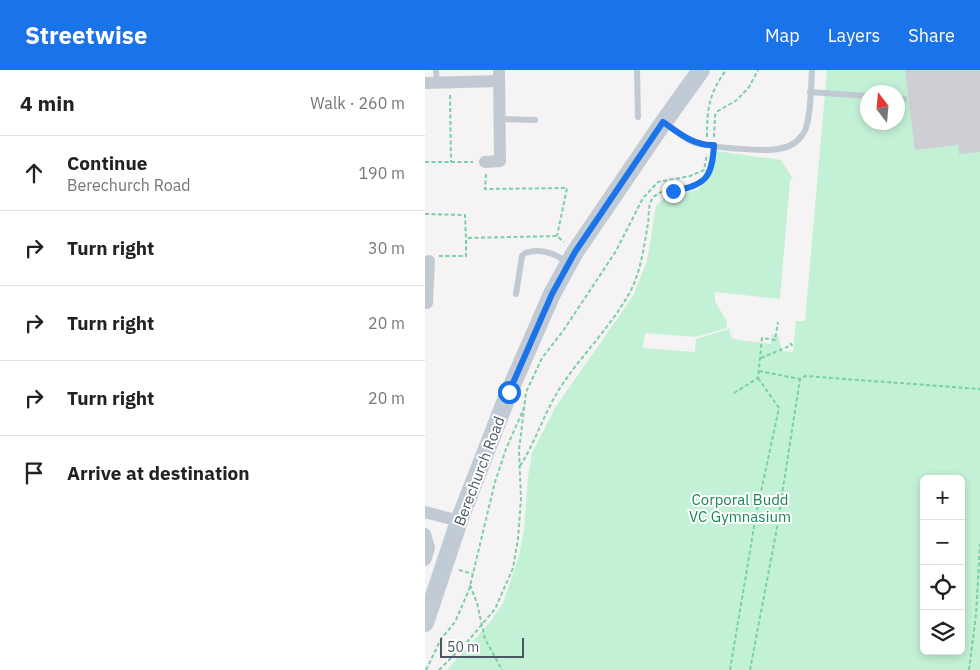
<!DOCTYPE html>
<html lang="en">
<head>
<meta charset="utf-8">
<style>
	body { margin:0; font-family:"IBM Plex Sans",sans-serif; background:#f2f2f2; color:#222 }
	.controls { position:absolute; right:15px; bottom:15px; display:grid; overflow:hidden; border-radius:8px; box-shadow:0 2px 8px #0003 }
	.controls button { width:45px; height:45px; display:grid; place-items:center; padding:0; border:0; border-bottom:1px solid #e0e0e0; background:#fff; color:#222; font:25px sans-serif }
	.compass { position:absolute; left:435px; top:15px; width:45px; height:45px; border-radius:50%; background:#fff; box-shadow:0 2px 8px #0003; rotate:344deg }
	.scale { position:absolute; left:15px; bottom:12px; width:84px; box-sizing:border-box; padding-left:5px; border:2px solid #4a5661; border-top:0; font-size:14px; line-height:18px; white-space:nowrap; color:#4a5661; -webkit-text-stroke:4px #fff; paint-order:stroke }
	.stop { position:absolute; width:15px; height:15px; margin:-11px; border:4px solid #1a73e8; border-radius:50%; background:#fff }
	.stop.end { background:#1a73e8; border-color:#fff; box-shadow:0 1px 5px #0008 }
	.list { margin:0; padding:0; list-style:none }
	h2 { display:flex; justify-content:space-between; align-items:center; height:65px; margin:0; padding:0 20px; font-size:21px }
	h2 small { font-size:16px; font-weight:400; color:#767676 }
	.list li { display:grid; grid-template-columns:32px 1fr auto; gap:15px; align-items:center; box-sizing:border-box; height:75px; padding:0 20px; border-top:1px solid #e0e0e0 }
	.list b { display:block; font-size:19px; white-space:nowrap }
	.list p { margin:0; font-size:16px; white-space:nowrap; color:#767676 }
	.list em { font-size:16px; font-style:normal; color:#767676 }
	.icon { flex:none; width:28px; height:28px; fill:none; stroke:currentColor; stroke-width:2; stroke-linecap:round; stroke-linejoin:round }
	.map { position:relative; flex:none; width:555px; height:600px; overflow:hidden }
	header { display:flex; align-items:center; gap:30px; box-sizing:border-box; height:70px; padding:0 25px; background:#1a73e8; color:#fff }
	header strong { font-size:24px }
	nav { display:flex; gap:28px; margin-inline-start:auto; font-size:18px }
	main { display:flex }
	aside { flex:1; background:#fff }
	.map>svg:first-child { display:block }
</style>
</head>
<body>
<header>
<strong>Streetwise</strong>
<nav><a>Map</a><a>Layers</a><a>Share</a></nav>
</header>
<main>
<aside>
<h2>4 min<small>Walk · 260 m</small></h2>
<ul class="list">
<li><svg class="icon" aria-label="ahead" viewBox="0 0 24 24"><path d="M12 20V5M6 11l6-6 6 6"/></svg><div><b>Continue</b><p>Berechurch Road</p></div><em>190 m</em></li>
<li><svg class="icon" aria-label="right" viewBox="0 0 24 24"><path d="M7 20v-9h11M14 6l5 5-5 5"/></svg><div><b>Turn right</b></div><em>30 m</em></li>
<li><svg class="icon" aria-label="right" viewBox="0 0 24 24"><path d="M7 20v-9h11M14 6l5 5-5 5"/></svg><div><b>Turn right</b></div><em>20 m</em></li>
<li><svg class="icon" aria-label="right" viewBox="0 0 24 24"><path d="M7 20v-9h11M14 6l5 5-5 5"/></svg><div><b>Turn right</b></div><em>20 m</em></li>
<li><svg class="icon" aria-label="arrive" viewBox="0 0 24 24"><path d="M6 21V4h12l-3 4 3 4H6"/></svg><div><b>Arrive at destination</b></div></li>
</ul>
</aside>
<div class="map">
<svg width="555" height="600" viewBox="0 0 555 600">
	<rect width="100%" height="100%" fill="#f5f3f3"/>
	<path fill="#c3f1d5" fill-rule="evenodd" d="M402,0H555V600H22L65,552L78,533L94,486L99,460L103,407L107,383L130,338L208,226L222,191L231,136L239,128L272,120L279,114L289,98L291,81L356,90L368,109L365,110L355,229L290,222V231L302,252V258L271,267L220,263L218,278L270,282L271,269L304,259L307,269L346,274L347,264L353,265L357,281L368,282L371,251H380ZM442,22H472V52H442ZM499,409H536V581H499Z"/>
	<polygon fill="#cdcfd5" points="480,0 555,0 555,82 534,84 533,75 490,80"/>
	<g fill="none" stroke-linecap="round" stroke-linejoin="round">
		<g stroke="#7ad0a6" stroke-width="2" stroke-dasharray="4 2.5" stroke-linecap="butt">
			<polyline points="25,25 26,92"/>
			<path d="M282,67C282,38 284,24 301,0"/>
			<polyline points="289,67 290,45 293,41 312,30 324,17 333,0"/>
			<polyline points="0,92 48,92"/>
			<polyline points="61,104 60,119 142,118 132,166"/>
			<polyline points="0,144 40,145 41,168 132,166 139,172"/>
			<polyline points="14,186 41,186 41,168"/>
			<polyline points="336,288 367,275 364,272"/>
			<polyline points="334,301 375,309"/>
			<polyline points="309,323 333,308 337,268 350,270 353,252"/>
			<path d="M95,396C111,371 119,343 135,318C157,284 187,256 206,220C216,200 219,176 223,154C224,147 223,137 226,131C238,107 282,137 289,84"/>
			<polyline points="34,500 48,504"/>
			<polyline points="45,515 52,533 60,569 77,600"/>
			<polyline points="1,600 16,569 30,552 44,520 70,412 81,379 99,338"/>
			<polyline points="14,600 43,571 70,539 88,498 93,469 96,429 94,380 101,322 117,288 138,261 191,181 218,128 233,112 265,106 279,100 282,84"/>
			<polyline points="305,600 331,445 354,338 333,308"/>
			<polyline points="325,600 351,463 375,309 380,306 555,319"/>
			<polyline points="544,600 551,545 555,474"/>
		</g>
		<g stroke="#c1cad2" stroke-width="6">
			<polyline points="11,0 12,13"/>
			<polyline points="212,0 213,47"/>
			<polyline points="385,22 442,26"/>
			<polyline points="472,29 479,29"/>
			<polyline points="74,49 110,50"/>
			<path d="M239,53C249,59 260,70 271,73C283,77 340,82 352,79C362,78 372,73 378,64C386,54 386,15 387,0"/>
			<path d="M91,224L97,186L100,183C116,178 130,183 143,193"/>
		</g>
		<g stroke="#c1cad2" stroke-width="12">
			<polyline points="0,13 74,11"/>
			<polyline points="60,92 75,91 74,0"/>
			<polyline points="0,233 2,233 4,191"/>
			<polyline points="0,442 34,451"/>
			<polyline points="0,464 4,478 0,490"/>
		</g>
		<polyline stroke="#c1cbd6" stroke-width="18" points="0,553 34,451 84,322 127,224 150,182 238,53 276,0"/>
	</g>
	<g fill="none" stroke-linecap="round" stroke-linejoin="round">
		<path stroke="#1a73e8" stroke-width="6" d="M84,322L127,224L150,182L238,52C254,63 269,76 289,75C287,108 281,115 248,121"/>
	</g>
	<g text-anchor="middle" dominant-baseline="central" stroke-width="4" stroke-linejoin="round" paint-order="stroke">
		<g font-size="15" fill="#4a5661" stroke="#fff">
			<text transform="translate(54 401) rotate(-69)">Berechurch Road</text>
		</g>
		<g font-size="15" fill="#17864f" stroke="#fff">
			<text x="315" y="429">Corporal Budd<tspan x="315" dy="17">VC Gymnasium</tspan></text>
		</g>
	</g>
</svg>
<div class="controls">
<button>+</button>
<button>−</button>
<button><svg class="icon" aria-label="locate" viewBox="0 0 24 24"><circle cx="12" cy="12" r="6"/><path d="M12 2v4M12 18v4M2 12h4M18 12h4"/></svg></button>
<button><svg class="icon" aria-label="layers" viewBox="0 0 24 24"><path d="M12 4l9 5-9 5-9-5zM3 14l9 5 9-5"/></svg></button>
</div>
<svg class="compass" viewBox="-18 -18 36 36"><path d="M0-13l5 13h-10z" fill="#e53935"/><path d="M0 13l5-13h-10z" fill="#767676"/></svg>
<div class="scale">50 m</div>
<div class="stop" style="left:84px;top:322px"></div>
<div class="stop end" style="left:248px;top:121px"></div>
</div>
</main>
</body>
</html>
